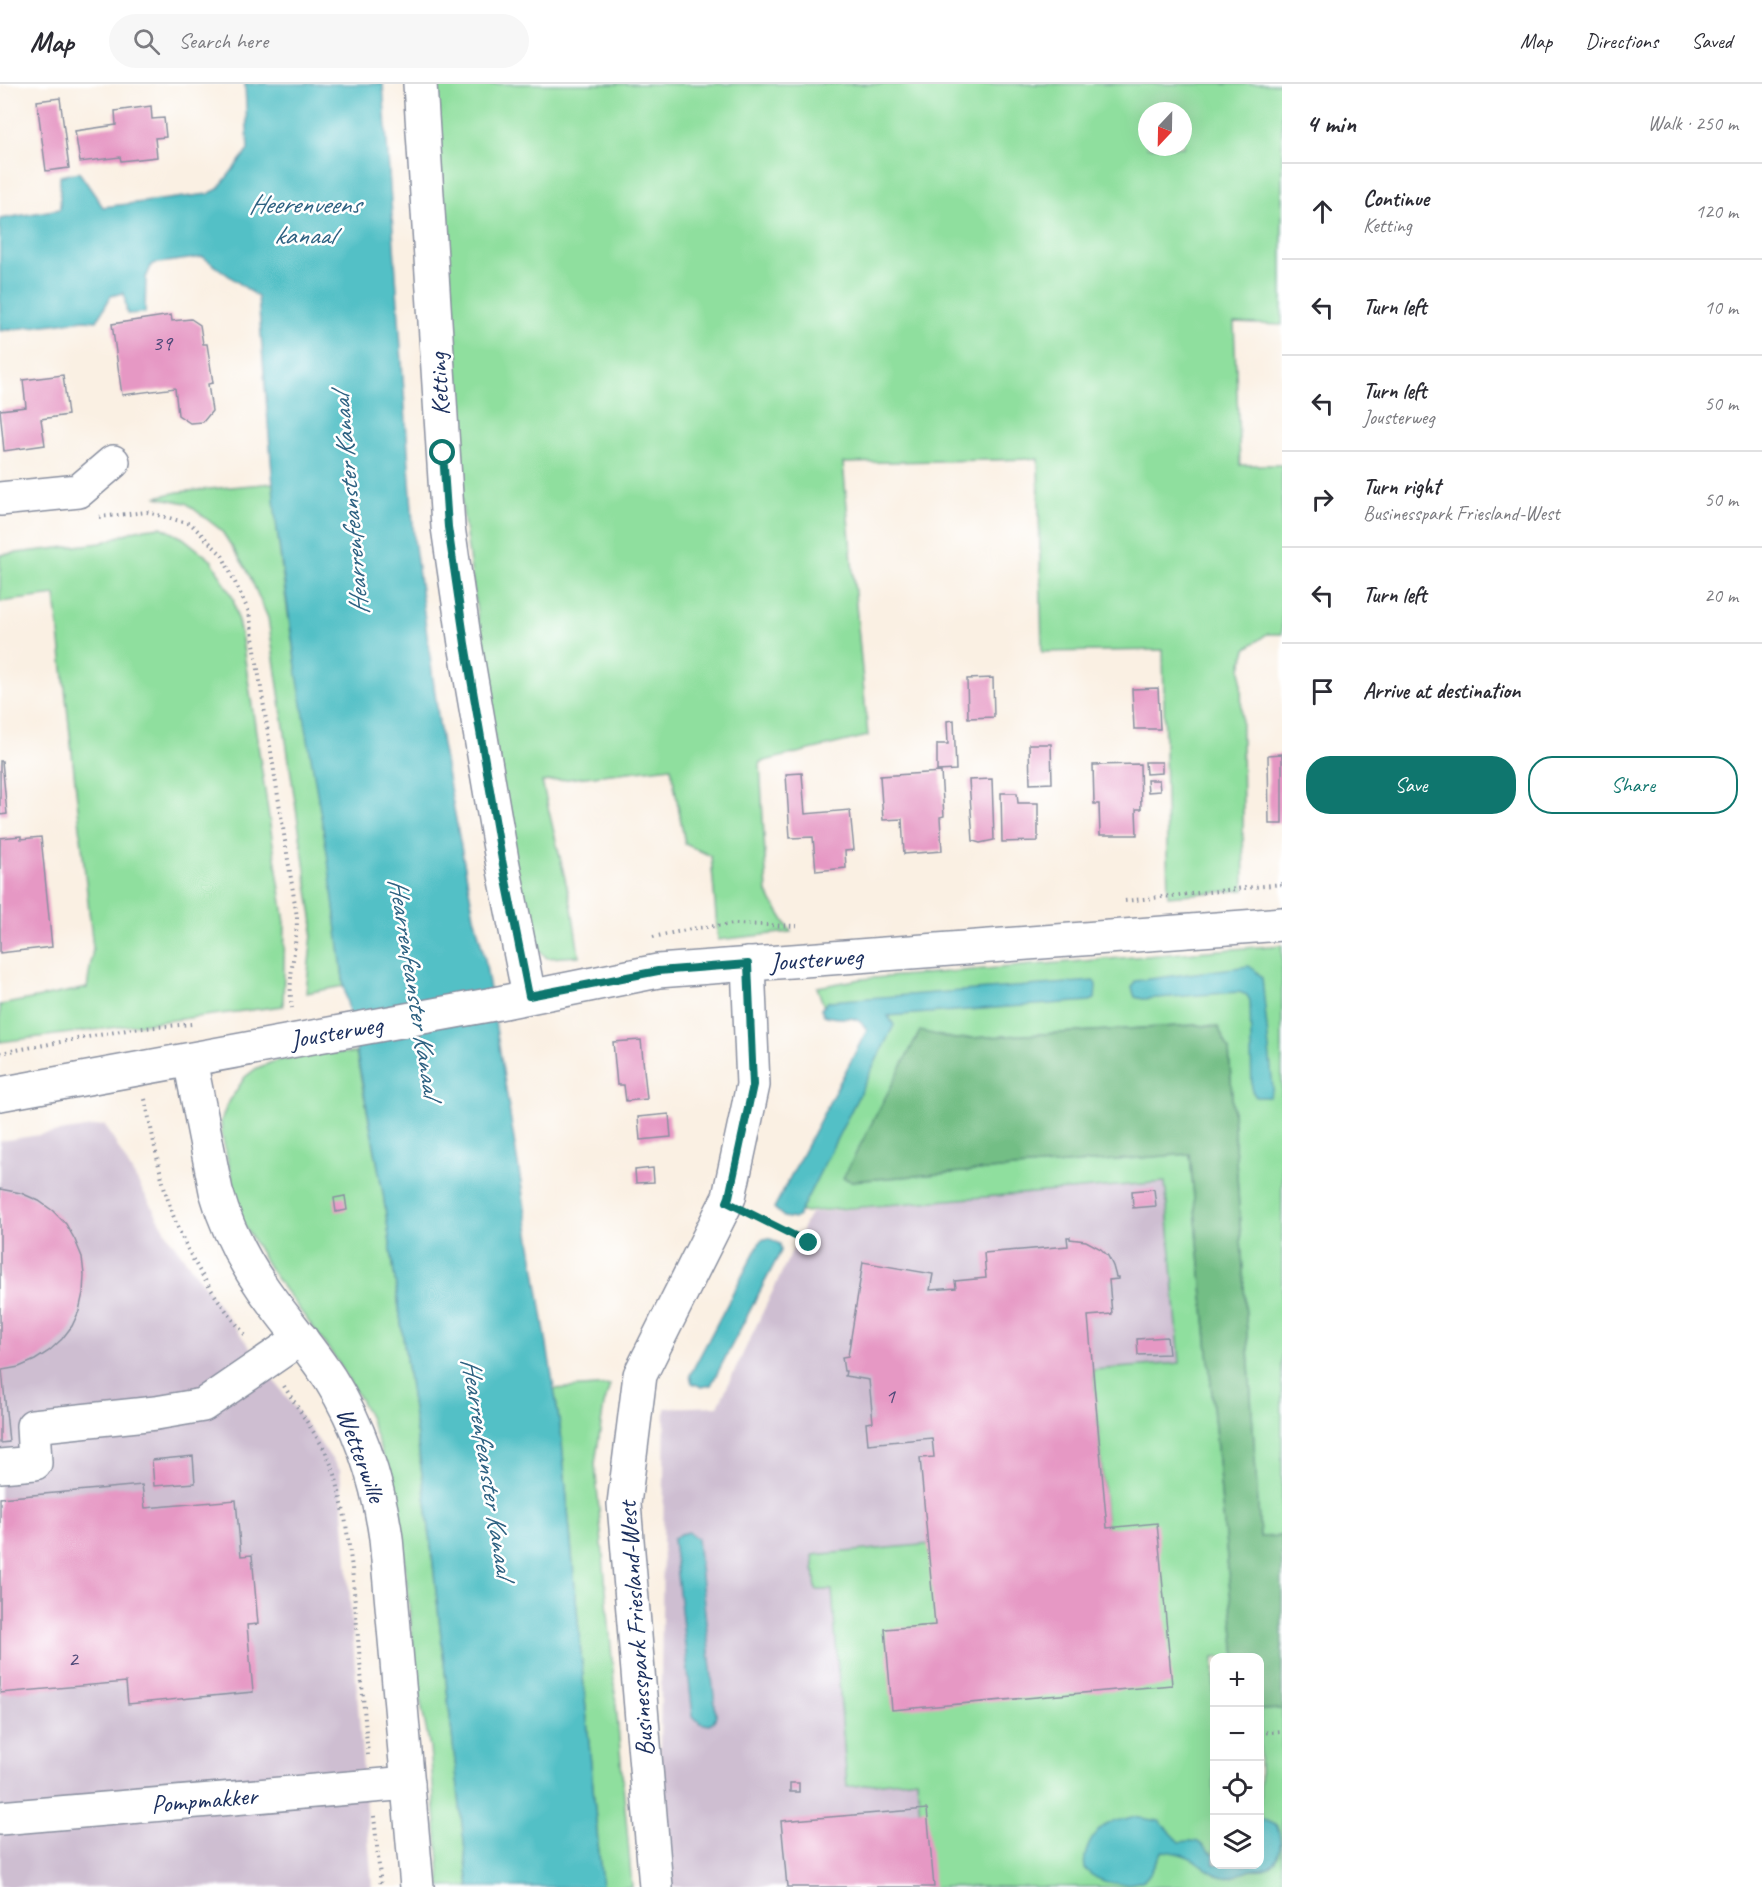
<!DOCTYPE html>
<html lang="en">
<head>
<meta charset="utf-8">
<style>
	body { margin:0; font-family:Caveat,sans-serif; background:#f7f7f7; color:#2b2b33 }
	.controls { position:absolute; right:18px; bottom:18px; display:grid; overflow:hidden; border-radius:12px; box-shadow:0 6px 24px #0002 }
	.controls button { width:54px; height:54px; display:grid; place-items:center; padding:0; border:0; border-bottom:2px solid #e1e1e2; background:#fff; color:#2b2b33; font:30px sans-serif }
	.compass { position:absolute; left:1138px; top:18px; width:54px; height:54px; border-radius:50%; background:#fff; box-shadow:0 6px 24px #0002; rotate:202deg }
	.stop { position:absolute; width:18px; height:18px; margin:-14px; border:4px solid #0f766e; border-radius:50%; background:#fff }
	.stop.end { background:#0f766e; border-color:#fff; box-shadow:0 2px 6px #0008 }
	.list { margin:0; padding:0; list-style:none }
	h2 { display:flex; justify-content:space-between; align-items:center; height:78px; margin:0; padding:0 24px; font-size:26px }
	h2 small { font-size:20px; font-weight:400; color:#7c7c81 }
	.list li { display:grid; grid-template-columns:39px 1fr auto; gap:18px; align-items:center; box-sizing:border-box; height:96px; padding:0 24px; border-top:2px solid #e1e1e2 }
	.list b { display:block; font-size:22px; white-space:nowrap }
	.list p { margin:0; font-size:20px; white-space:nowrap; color:#7c7c81 }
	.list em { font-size:20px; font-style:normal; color:#7c7c81 }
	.actions { display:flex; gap:12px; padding:18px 24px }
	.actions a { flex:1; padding:14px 0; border:2px solid #0f766e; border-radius:24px; text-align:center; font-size:21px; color:#0f766e }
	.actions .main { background:#0f766e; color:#fff }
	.icon { flex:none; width:33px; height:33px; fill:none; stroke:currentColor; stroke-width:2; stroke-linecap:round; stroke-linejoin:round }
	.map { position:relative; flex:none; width:1282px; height:1803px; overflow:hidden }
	header { display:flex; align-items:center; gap:36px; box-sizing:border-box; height:84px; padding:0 30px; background:#fff; border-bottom:2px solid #e1e1e2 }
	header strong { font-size:28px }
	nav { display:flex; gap:33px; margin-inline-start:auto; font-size:21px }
	.search { width:420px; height:54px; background:#f7f7f7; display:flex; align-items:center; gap:15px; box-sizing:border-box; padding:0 21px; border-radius:33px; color:#7c7c81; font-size:22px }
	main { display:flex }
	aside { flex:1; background:#fff }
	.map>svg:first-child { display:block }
</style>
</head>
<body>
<header>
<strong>Map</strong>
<div class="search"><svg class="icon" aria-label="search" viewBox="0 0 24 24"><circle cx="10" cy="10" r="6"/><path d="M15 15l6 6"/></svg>Search here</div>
<nav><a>Map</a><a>Directions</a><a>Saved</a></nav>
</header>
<main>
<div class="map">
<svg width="1282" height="1803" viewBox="0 0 1282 1803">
	<rect width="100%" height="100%" fill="#fff"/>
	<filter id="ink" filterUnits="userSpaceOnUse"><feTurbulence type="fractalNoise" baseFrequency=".0167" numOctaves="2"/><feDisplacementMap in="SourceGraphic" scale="12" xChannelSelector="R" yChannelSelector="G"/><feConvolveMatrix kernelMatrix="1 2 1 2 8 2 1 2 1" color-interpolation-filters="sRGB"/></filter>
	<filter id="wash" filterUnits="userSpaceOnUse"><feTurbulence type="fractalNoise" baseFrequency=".008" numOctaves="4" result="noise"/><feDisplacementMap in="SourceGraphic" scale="24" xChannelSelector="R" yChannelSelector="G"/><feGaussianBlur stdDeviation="1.35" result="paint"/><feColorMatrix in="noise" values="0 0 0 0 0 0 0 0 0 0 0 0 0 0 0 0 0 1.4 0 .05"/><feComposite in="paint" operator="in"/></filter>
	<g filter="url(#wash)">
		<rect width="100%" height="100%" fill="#faf0e3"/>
		<g fill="#cebed1">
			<polygon points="105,1041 171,1156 340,1386 372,1803 0,1803 0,1057"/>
			<polygon points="1166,1096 1214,1661 1214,1780 1260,1780 1282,1803 666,1803 659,1732 665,1324 718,1322 810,1129"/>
		</g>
		<g fill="#8fdf9e" stroke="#55877e" stroke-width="1.5" fill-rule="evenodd">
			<path d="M428,0H1282V241L1234,239L1240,381H1282V550H1267L1246,565L1241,584L1244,806L1168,812L1163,566L1042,568L1038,375L843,379L868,652L760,678L767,809L791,848L718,856L711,772L685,760L671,683L542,698L572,824L579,872L547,874L532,859L515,802L462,422ZM1147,27H1183V63H1147Z"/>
			<path d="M273,399C282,522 308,644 327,766C334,811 338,856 344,902L306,909L313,840L268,534L247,486L221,446L186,419L156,413L178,408Z"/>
			<polygon points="161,443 183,454 212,477 233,514 242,556 285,839 283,922 0,958 0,921 87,904 93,864 55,511 0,518 0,471 101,459 136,446"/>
			<polygon points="1282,861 1282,1452 1260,1454 1229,966 1218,943 1196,941 955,955 920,948 844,1094 851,1097 1190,1070 1236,1573 1214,1574 1214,1780 1260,1780 1260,1626 1282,1625 1282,1803 926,1803 917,1695 847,1703 832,1506 816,1506 813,1471 1107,1444 1093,1286 1180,1279 1165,1098 792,1129 896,921 825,926 817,903 861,895"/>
			<polygon points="318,969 356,969 383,1109 427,1426 469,1803 441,1803 430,1664 417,1600 400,1436 394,1405 370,1335 360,1315 336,1275 271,1187 242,1137 222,1052 221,1037 227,1021 245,993 257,984 275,977"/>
			<polygon points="610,1301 604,1321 595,1380 632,1803 602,1803 561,1348 554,1305"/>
		</g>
		<polygon fill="#73be85" stroke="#477672" stroke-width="1.5" points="1196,941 1218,943 1229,966 1260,1453 1282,1452 1282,1625 1260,1626 1260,1574 1236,1573 1190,1070 851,1097 843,1094 920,947 955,955"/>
		<g fill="#52c0c6" stroke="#367892" stroke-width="1.5">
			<polygon points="245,0 383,0 414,455 442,661 474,832 485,875 561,1348 602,1803 469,1803 427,1426 383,1109 344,902 327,768 297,590 276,438 258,213 203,173 152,180 146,194 145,229 127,230 124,209 111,212 97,237 84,236 0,247 0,135 60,125 60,92 79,88 103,123 208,110 218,105 248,66"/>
			<polygon points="1249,882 1256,887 1262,894 1273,1005 1269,1013 1256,1013 1252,1007 1250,917 1247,911 1239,908 1143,915 1135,913 1132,904 1135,897"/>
			<path d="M1094,897L1096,901L1095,915L1090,917L888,932L894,941L798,1132L794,1135L784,1133L774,1124L867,946C855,926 843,939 824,931L821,925L829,917Z"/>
			<polygon points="769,1154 780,1160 781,1167 711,1301 702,1303 692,1299 690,1291 761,1156"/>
			<polygon points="689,1448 697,1455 716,1631 714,1638 709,1641 700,1639 693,1632 673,1455 680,1450"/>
			<path d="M1132,1733L1159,1737L1180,1758C1206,1754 1197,1762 1214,1770V1780H1260V1734L1277,1742C1282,1758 1282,1778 1266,1784C1261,1786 1257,1785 1252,1785C1242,1787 1236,1795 1225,1793C1213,1791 1206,1784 1197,1778C1187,1770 1174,1768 1162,1767C1156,1776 1153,1789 1144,1796C1126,1803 1100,1801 1085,1785C1082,1770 1092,1750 1104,1742C1112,1737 1123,1736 1132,1733Z"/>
		</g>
		<g id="blocks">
			<g fill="#e698c4">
				<polygon points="60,14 69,84 46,87 37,17"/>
				<polygon points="151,22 152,35 164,34 166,53 155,54 157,73 121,77 120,73 80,78 75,47 116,41 115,27"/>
				<polygon points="171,231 172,237 191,235 200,241 203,260 207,260 213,299 208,300 212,327 203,338 190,339 178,331 175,304 122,311 112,240"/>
				<polygon points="63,291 68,331 41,335 45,361 4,367 0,326 26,323 23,296"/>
				<polygon points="993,594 994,633 968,634 967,595"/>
				<polygon points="1158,604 1160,645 1134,645 1132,605"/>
				<polygon points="954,636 956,686 937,687 937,660 948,660 947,637"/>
				<polygon points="1029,660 1051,660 1052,699 1030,700"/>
				<polygon points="1282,670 1282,740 1269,740 1268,671"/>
				<polygon points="0,677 2,677 7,730 0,731"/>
				<polygon points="1145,678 1162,678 1162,689 1146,690"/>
				<polygon points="1140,680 1141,725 1136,725 1137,751 1100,751 1099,720 1094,720 1093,681"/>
				<polygon points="941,688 944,732 940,733 942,767 904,770 902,735 883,736 880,692"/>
				<polygon points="802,689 805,730 850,726 854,766 845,767 846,784 816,787 813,753 790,754 786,690"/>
				<polygon points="992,695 994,756 980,759 973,757 969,696"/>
				<polygon points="1147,696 1159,696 1160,707 1148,708"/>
				<polygon points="1001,709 1017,709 1018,719 1038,719 1038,757 1002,758"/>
				<polygon points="21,752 21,755 41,753 52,863 0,869 0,754"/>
				<polygon points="641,956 647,1015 626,1017 624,1001 617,1001 613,958"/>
				<polygon points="669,1030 671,1053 640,1056 638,1033"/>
				<polygon points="653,1084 654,1098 636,1099 635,1086"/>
				<polygon points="0,1105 21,1109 39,1117 53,1127 66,1140 75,1156 82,1173 84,1191 83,1209 79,1227 72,1242 62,1255 49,1267 35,1276 19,1283 2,1286 9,1358 0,1359"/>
				<polygon points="1154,1105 1156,1122 1133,1124 1132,1107"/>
				<polygon points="345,1112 347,1126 336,1128 334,1114"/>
				<polygon points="1067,1153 1070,1153 1070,1155 1086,1157 1101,1165 1108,1172 1113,1182 1116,1193 1118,1193 1118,1195 1109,1196 1112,1230 1088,1232 1107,1444 1157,1439 1172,1601 892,1626 885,1545 935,1541 920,1374 934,1373 932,1354 868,1360 866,1339 873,1338 869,1296 845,1292 846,1287 844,1287 842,1273 848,1272 863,1178 933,1190 930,1206 956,1204 955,1197 986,1194 984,1169 1068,1162"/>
				<polygon points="1167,1253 1169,1270 1138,1271 1137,1255"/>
				<polygon points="193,1372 195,1399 154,1402 152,1376"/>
				<polygon points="142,1401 145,1424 236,1416 241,1472 252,1471 258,1540 247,1541 253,1608 128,1620 126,1598 0,1609 0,1414"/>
				<rect x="790" y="1699" width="9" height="9"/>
				<polygon points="927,1725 934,1803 787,1803 781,1737"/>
			</g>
		</g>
	</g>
	<g filter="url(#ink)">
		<use href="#blocks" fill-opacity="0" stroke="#8a90a0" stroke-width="1.5"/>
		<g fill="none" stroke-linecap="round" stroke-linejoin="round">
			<g stroke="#8a90a0" stroke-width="36">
				<g id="minor">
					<polyline points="420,0 448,443 465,560 502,776 529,912"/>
					<polyline points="0,415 79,407 113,378"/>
					<path d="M190,976L216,1107C226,1143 243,1176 264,1206C285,1236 310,1264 330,1295C360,1343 378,1398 386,1454L417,1803"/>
					<polyline points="0,1010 494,920 658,887 1282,840"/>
					<polyline points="0,1382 35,1379 33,1342 156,1329 203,1321 301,1254"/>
					<polyline points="0,1734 408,1699"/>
					<polyline points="656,1803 624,1420 640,1291 729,1113 753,1001 748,880"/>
				</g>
			</g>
			<g stroke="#8a90a0" stroke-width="4" stroke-dasharray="1.5 4.5" stroke-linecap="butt">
				<path d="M99,433L147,428L191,440L222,471L249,528L297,833C297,864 287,893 292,924"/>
				<polyline points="1125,817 1282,800"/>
				<polyline points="653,853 696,844 735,840 797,842"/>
				<polyline points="0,969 132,945 192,940"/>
				<path d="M145,1015C155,1061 162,1110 182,1153C198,1189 221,1222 247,1253"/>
				<polyline points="754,1132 809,1159"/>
				<polyline points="284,1302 325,1366 335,1390 345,1433 352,1484 368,1671"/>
				<polyline points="1260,1649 1282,1647"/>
				<polyline points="374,1732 381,1803"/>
			</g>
			<use href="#minor" stroke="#fff" stroke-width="33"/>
		</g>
	</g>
	<g fill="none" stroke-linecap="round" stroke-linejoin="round" filter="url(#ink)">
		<polyline stroke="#0f766e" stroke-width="8" points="443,369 448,443 465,560 502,776 529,912 658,887 748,880 753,1001 729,1113 727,1118 809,1159"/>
	</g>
	<g text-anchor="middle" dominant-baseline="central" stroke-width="5" stroke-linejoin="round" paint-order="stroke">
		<g font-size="22" fill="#4e4978">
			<text x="162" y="259">39</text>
			<text x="890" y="1312">1</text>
			<text x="73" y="1575">2</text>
		</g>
		<g font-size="26" fill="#1b2f5e" stroke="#fff">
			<text transform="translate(439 300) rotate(-93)">Ketting</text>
			<text transform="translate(816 875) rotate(-4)">Jousterweg</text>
			<text transform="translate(336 948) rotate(-10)">Jousterweg</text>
			<text transform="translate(361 1371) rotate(70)">Wetterwille</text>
			<text transform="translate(636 1545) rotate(-94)">Businesspark Friesland-West</text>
			<text transform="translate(204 1716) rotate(-5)">Pompmakker</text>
		</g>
		<g font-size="27" font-style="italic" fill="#2e6282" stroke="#fff">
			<text x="304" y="120">Heerenveens<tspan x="304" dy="31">kanaal</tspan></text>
			<text transform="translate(350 421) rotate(-95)">Hearrenfeanster Kanaal</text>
			<text transform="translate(415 903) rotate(81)">Hearrenfeanster Kanaal</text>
			<text transform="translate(488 1383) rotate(81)">Hearrenfeanster Kanaal</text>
		</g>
	</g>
</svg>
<div class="controls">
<button>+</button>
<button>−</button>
<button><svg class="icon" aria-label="locate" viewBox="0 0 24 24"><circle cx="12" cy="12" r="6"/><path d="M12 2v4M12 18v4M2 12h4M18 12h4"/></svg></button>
<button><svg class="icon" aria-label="layers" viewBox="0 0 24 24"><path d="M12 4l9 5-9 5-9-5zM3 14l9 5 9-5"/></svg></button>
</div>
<svg class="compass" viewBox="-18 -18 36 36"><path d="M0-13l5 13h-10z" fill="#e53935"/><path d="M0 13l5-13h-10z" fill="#7c7c81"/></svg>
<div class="stop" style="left:443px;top:369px"></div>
<div class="stop end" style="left:809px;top:1159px"></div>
</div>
<aside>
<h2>4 min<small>Walk · 250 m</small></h2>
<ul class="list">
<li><svg class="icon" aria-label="ahead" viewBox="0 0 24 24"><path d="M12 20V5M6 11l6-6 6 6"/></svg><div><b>Continue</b><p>Ketting</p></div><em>120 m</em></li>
<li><svg class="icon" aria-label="left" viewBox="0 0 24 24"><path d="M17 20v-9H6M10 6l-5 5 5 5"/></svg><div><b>Turn left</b></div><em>10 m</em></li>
<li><svg class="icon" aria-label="left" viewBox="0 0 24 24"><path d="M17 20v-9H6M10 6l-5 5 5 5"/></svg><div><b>Turn left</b><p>Jousterweg</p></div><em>50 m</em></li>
<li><svg class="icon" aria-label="right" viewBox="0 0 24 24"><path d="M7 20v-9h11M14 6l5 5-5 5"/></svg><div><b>Turn right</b><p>Businesspark Friesland-West</p></div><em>50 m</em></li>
<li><svg class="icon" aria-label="left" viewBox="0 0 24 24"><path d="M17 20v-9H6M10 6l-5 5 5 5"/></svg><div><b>Turn left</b></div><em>20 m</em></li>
<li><svg class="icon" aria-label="arrive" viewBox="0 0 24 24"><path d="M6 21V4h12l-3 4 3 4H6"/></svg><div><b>Arrive at destination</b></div></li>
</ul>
<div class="actions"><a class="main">Save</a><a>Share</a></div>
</aside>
</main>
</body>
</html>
